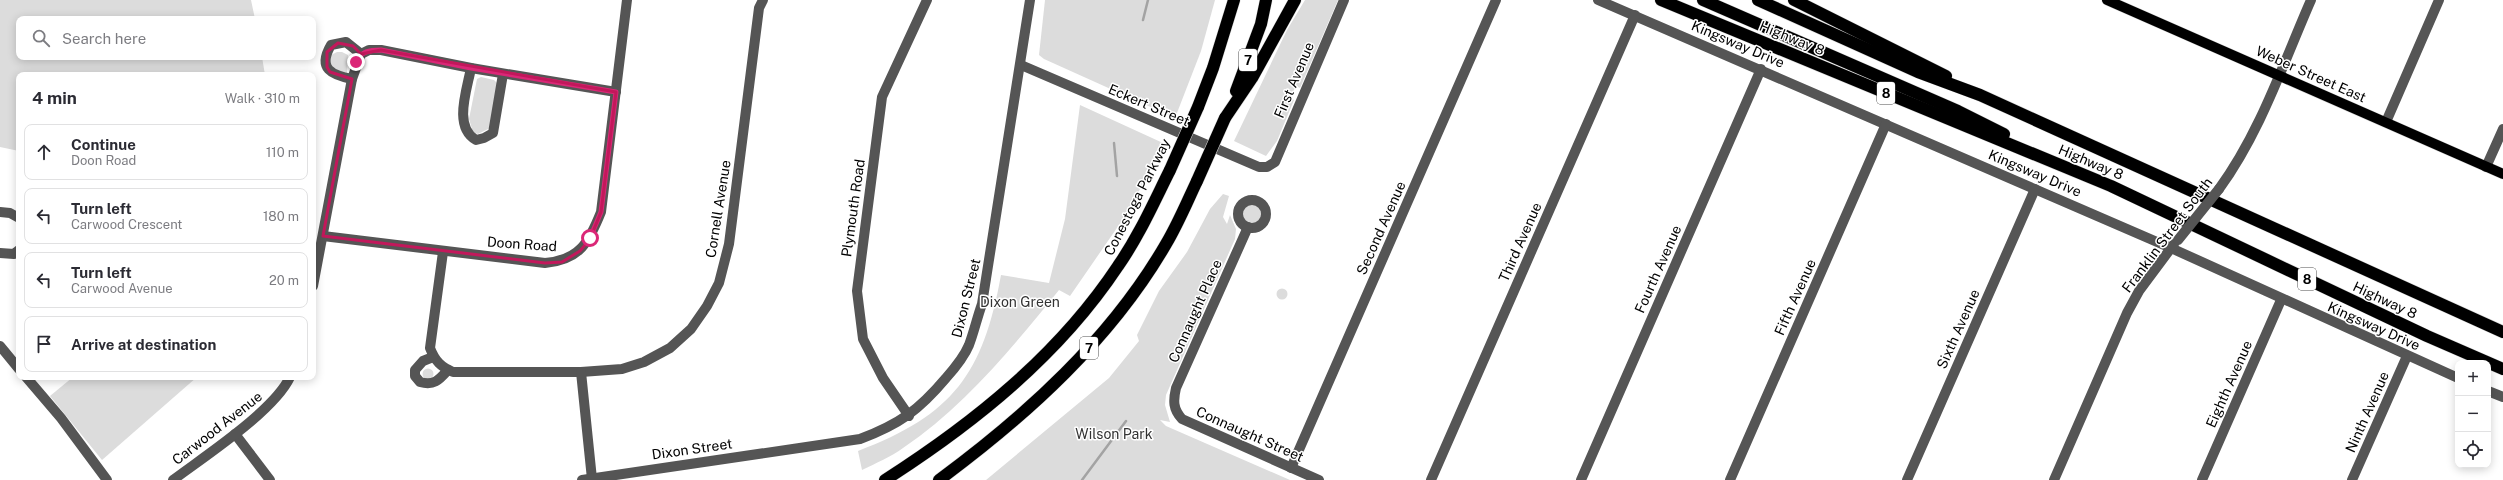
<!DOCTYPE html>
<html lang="en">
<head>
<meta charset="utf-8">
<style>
	body { margin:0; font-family:"Public Sans",sans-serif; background:#f2f2f3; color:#2b2b33 }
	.controls { position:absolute; right:12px; bottom:12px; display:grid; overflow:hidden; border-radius:8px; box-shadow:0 2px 10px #0003 }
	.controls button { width:36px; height:36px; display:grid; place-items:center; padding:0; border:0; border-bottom:1px solid #e1e1e2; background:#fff; color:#2b2b33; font:20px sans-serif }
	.stop { position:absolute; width:12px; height:12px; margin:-9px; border:3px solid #db2777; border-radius:50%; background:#fff }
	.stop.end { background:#db2777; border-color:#fff; box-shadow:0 1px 4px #0008 }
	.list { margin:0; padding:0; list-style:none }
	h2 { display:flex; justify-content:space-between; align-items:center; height:52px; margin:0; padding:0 16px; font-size:17px }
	h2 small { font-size:13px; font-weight:400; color:#7c7c81 }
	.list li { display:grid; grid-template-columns:26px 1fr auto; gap:12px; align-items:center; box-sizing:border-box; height:56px; margin:0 8px 8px; padding:0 8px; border:1px solid #e1e1e2; border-radius:8px }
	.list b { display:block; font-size:15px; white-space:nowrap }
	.list p { margin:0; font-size:13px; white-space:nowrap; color:#7c7c81 }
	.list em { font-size:13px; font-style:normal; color:#7c7c81 }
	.icon { flex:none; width:22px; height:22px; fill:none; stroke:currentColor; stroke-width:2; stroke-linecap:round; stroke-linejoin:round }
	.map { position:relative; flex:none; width:2503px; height:480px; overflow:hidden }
	.search { position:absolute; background:#fff; box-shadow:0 2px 10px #0003; left:16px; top:16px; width:300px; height:44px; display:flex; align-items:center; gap:10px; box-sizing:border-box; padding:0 14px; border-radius:8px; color:#7c7c81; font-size:15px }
	.panel { position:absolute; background:#fff; box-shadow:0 2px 10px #0003; left:16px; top:72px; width:300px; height:308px; border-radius:8px }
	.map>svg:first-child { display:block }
</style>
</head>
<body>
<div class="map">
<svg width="2503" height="480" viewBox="0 0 2503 480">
	<rect width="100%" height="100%" fill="#fff"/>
	<g fill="#dcdcdc">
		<polygon points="0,0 251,0 255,19 19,19 19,57 262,57 265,75 19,75 19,151 0,147"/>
		<polygon points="1045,0 1215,0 1201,51 1175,118 1044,59 1039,55"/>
		<polygon points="1305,0 1338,0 1300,88 1296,86 1290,98 1294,100 1277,141 1266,156 1234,141 1287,30"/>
		<polygon points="337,52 342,52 348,55 347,73 330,70 329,56"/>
		<polygon points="481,77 494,80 498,84 490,128 478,134 473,132 469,119 477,79"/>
		<path d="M1080,105L1163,143L1130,209L1070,296L1059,290C1012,348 965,406 903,448C891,457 876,463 862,470L858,451C953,415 983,374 1001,275L1049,283L1065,219Z"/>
		<polygon points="1223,194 1229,196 1223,217 1227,224 1230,215 1236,229 1235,239 1166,395 1165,405 1170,422 1160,420 1166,426 1290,480 986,480 1109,378 1139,341 1137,335 1159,291 1187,252 1210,209"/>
		<circle cx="1251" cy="214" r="10"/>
		<circle cx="1282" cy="294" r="5.5"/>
		<circle cx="428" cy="374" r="5.5"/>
		<polygon points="73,377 197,377 102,460 50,396"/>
	</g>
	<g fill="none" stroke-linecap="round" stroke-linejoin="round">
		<g stroke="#a3a3a3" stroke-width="2.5">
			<polyline points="1143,20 1148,0"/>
			<polyline points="1114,143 1117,176"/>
			<polyline points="1082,480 1126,421"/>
		</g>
		<g stroke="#dbdbdb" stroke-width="11">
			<polyline id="major" points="2107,0 2503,174"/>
		</g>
		<g stroke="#dbdbdb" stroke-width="13">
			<g id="highway">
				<polyline points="1661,0 2111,186 2427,336 2503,369"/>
				<polyline points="1703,0 1958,111 2004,134"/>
				<polyline points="1758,0 1918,72 1980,95 2503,332"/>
				<polyline points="1794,0 1946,76"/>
				<polyline points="1236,91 1261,24 1266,0"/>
				<polyline points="1198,107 1213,68 1234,0"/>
				<polyline points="1225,118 1252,78 1295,0"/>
				<path d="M885,480C974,423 1059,355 1118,266C1139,236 1154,202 1170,170"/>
				<path d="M939,480C1027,415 1111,339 1166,244C1178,224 1187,202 1197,181"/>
			</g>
		</g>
		<g stroke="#555" stroke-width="10">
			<polyline points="1598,0 2171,248 2458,378"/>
			<polyline points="1021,65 1259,167 1267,167 1275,162 1344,0"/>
			<path d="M471,68C467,90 453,127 476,140L484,138L493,133L503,74"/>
			<path d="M352,79C332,75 317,69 331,45L346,42L361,54"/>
			<polyline points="2386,122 2439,0"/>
			<polyline points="2486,167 2503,129"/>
			<path d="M2219,189C2260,133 2283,64 2311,0"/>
			<circle cx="1252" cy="214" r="14"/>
			<polyline points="0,212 10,213 19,218"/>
			<path d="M1248,227L1176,388C1173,401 1173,409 1182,419L1319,480"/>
			<path d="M323,236L545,263C580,260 589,242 601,212L627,0"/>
			<path d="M443,252L430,348C435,361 441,367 453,372H581L622,369L644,362L670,348L691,329L707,306L719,283L729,244L759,8L763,0"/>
			<polyline points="0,253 14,254 19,250"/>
			<polyline points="313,286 352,79 361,54 369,50 381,50 471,68 616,92"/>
			<polyline points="0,346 19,369"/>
			<path d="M433,357L423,361L415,370V376L420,382C434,386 439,380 448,370"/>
			<polyline points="581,372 592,479"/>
			<polyline points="26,377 61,418 107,480"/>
			<polyline points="2488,391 2503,397"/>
			<polyline points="909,416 883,378 863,339 857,291 882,97 927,0"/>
			<polyline points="235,434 270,480"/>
			<polyline points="1291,468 1496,0"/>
			<path d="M173,480C205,456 274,411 290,377"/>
			<path d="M582,480L860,439C900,424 919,410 946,378C954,369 964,357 969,345C974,332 977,318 982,304L1030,0"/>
			<polyline points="1431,480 1635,15"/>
			<polyline points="1581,480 1761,69"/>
			<polyline points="1730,480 1886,124"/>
			<polyline points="1907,480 2035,189"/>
			<polyline points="2054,480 2127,313 2139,291 2174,244"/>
			<polyline points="2202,480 2281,300"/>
			<polyline points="2352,480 2407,356"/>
		</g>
		<use href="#major" stroke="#000" stroke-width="10"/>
		<use href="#highway" stroke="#000" stroke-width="12"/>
		<g stroke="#dbdbdb" stroke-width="13" stroke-linecap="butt">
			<g id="highway-bridge">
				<polyline points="1170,170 1198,107"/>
				<polyline points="1197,181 1225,118"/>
			</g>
		</g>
		<polyline stroke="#555" stroke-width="10" points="2178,240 2219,189"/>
		<use href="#highway-bridge" stroke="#000" stroke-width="12"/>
	</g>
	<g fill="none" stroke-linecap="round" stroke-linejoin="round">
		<path stroke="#db2777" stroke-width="5" d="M356,62C362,51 369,50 381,50L471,68L616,92L601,212L590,238"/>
	</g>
	<path fill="none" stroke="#c2185b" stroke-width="3" stroke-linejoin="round" d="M338,43L353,46L361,54L381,50L616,92L601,212L590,239L580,251L562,262L545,263L323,236L352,79L330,72L327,67V52Z"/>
	<g text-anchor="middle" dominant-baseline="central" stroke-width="3" stroke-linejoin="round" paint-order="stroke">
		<g fill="#fff" stroke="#4c4c4c" stroke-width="1">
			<rect x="1239" y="49" width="18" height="22" rx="3"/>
			<rect x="1877" y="82" width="18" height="22" rx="3"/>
			<rect x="2298" y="268" width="18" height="22" rx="3"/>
			<rect x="1080" y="337" width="18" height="22" rx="3"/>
		</g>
		<g font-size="13" font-weight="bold" fill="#000">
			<text x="1248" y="60">7</text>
			<text x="1886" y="93">8</text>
			<text x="2307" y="279">8</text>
			<text x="1089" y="348">7</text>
		</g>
		<g font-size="14" fill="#000" stroke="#fff">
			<text transform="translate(1792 38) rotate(22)">Highway 8</text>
			<text transform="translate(1738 44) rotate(23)">Kingsway Drive</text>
			<text transform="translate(2311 74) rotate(24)">Weber Street East</text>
			<text transform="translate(1294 80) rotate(-67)">First Avenue</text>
			<text transform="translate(1149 105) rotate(23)">Eckert Street</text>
			<text transform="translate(2091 162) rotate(23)">Highway 8</text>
			<text transform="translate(2035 173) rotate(23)">Kingsway Drive</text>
			<text transform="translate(1137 197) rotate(-63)">Conestoga Parkway</text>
			<text transform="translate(853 208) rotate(-82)">Plymouth Road</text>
			<text transform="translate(718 209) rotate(-81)">Cornell Avenue</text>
			<text transform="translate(1381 228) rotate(-66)">Second Avenue</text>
			<text transform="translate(2167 235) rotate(-53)">Franklin Street South</text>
			<text transform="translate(1520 242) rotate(-66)">Third Avenue</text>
			<text transform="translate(522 244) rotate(4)">Doon Road</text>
			<text transform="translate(1658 269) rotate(-66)">Fourth Avenue</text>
			<text transform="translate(1795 297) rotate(-66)">Fifth Avenue</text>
			<text transform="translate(966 298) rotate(-76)">Dixon Street</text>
			<text transform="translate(2385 300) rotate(25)">Highway 8</text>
			<text transform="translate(1195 311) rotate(-66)">Connaught Place</text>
			<text transform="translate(2374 326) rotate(24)">Kingsway Drive</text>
			<text transform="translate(1958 329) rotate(-66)">Sixth Avenue</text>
			<text transform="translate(2229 384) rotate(-66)">Eighth Avenue</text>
			<text transform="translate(2367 412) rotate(-66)">Ninth Avenue</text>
			<text transform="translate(217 428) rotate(-38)">Carwood Avenue</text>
			<text transform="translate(1250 434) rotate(24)">Connaught Street</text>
			<text transform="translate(692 449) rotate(-8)">Dixon Street</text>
		</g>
		<g font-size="14" fill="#333" stroke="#fff">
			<text x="1020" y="302">Dixon Green</text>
			<text x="1114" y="434">Wilson Park</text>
		</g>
	</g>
</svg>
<div class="controls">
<button>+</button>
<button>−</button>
<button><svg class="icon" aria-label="locate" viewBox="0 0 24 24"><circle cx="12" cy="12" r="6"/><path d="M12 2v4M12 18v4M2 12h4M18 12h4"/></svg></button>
</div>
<div class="stop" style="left:590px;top:238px"></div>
<div class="stop end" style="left:356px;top:62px"></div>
<div class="search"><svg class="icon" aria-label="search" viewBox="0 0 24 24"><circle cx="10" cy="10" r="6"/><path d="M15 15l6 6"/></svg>Search here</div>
<section class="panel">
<h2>4 min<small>Walk · 310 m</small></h2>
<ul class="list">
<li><svg class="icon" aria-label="ahead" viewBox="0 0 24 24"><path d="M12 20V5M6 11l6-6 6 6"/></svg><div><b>Continue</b><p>Doon Road</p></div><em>110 m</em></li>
<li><svg class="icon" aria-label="left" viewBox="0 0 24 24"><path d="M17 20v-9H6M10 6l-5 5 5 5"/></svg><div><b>Turn left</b><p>Carwood Crescent</p></div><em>180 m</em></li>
<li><svg class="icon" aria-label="left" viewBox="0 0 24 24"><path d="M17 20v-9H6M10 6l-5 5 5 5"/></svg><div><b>Turn left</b><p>Carwood Avenue</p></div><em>20 m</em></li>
<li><svg class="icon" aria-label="arrive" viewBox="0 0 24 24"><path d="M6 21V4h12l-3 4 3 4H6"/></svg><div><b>Arrive at destination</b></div></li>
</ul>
</section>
</div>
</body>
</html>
